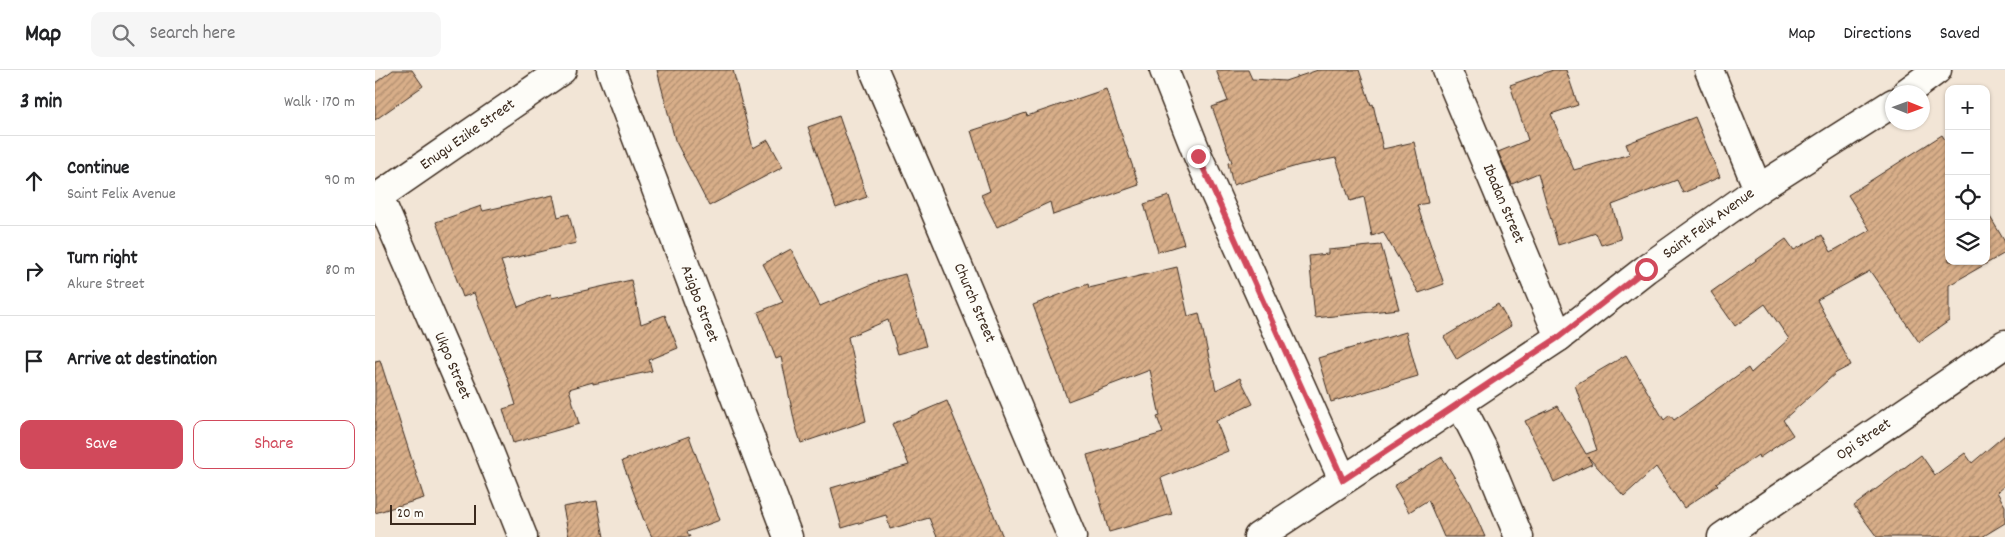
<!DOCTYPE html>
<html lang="en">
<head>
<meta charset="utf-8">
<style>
	body { margin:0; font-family:Dekko,sans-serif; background:#f6f6f6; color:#202124 }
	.controls { position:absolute; right:15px; top:15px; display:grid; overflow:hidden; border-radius:10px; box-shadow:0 1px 4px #0004 }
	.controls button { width:45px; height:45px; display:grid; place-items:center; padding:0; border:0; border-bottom:1px solid #e0e0e0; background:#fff; color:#202124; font:25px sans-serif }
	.compass { position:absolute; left:1510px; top:15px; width:45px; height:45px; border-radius:50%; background:#fff; box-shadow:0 1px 4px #0004; rotate:91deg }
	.scale { position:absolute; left:15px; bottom:12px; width:86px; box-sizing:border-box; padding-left:5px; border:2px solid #3b2a1e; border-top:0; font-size:14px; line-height:18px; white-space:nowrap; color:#3b2a1e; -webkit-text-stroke:4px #fdfcf7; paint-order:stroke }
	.stop { position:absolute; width:15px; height:15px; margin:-11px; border:4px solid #d1495b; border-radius:50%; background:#fff }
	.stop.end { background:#d1495b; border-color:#fff; box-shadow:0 1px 5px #0008 }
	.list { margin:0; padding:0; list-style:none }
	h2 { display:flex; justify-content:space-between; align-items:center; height:65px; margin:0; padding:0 20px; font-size:21px }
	h2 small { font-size:16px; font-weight:400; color:#757577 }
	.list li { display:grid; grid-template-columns:32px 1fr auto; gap:15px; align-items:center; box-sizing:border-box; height:90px; padding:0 20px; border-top:1px solid #e0e0e0 }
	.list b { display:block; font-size:19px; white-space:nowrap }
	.list p { margin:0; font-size:16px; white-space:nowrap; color:#757577 }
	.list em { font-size:16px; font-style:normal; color:#757577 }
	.actions { display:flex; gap:10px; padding:15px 20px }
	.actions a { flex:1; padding:11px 0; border:1px solid #d1495b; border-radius:10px; text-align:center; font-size:18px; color:#d1495b }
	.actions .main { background:#d1495b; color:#fff }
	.icon { flex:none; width:28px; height:28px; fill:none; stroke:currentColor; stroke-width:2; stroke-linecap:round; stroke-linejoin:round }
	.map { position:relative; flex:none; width:1630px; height:467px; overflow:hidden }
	header { display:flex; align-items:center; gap:30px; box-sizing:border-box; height:70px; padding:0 25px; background:#fff; border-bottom:1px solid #e0e0e0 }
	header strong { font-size:24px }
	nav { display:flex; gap:28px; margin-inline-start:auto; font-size:18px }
	.search { width:350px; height:45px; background:#f6f6f6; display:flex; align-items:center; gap:12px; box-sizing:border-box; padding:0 18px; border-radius:10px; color:#757577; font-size:19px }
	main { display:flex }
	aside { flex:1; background:#fff }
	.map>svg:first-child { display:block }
</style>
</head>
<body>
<header>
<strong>Map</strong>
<div class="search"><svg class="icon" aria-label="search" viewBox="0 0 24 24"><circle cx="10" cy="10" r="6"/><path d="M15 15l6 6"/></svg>Search here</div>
<nav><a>Map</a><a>Directions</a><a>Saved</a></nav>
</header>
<main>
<aside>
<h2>3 min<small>Walk · 170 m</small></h2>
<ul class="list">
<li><svg class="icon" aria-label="ahead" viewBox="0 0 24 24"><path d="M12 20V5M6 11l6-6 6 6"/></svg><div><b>Continue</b><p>Saint Felix Avenue</p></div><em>90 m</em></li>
<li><svg class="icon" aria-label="right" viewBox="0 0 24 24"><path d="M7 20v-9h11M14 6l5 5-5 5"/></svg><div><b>Turn right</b><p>Akure Street</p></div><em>80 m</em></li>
<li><svg class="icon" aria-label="arrive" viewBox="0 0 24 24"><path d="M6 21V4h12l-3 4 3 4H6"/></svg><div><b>Arrive at destination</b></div></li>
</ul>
<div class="actions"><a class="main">Save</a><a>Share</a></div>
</aside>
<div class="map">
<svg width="1630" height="467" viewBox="0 0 1630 467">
	<defs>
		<pattern id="building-hatch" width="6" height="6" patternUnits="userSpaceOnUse" patternTransform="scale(1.25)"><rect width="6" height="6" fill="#d8ae89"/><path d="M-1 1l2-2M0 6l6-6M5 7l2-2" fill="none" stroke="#b08e6f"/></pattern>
	</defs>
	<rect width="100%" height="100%" fill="#f2e5d6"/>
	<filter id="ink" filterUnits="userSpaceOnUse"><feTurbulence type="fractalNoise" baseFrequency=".02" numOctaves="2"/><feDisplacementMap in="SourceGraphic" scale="10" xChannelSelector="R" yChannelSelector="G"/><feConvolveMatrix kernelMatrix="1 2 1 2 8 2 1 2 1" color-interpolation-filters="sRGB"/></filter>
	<g filter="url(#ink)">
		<g fill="url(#building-hatch)" stroke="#3b2a1e">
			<polygon points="18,0 37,0 48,16 0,50 0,13"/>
			<polygon points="282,0 358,0 378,78 393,70 408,97 334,136 300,70"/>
			<polygon points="841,0 873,0 877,9 910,11 943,0 984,0 996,35 998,34 1008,79 1039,72 1053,133 1042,135 1069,214 1044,223 1008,162 997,166 989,127 975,131 961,88 925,95 858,115 853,93 857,92 837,37 853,31"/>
			<polygon points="1178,0 1191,0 1203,35 1176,44 1199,100 1255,84 1251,74 1320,47 1345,107 1308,123 1302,110 1237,135 1246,169 1226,175 1221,163 1183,175 1163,103 1137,114 1123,82 1153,70 1135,15"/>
			<polygon points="731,19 764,115 678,145 675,132 622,157 606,125 615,121 596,61 651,43 652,46"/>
			<polygon points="464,46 492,127 461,138 433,57"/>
			<polygon points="1567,65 1574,76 1574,191 1611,191 1611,140 1630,172 1630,183 1574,215 1574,251 1544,272 1495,201 1442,230 1476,295 1461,303 1408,350 1418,365 1384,388 1383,385 1341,413 1343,415 1309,438 1281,397 1249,426 1213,387 1217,394 1179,412 1150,351 1183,336 1211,384 1222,380 1200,315 1251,285 1289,350 1295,345 1299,350 1373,298 1376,303 1414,269 1390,234 1360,256 1336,222 1411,169 1419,180 1447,165 1456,182 1495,160 1473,125"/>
			<polygon points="178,125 183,147 194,144 201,173 126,191 143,237 176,224 177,228 256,210 266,254 290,245 303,278 274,290 277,301 218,314 218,312 194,319 204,354 138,373 128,339 141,335 134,312 99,223 88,227 61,152 106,136 108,141"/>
			<polygon points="794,126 809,174 783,182 769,134"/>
			<polygon points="1006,175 1024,239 940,248 934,186 953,184 953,180"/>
			<polygon points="416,179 445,236 507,210 530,204 551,276 523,284 513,250 473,267 491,351 426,373 420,354 406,287 401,289 383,242 408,232 388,194"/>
			<polygon points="802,197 813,246 824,243 841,320 865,308 878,334 841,351 853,381 786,408 797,444 734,462 712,385 788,363 782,347 785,346 775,300 693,331 658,235 713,214 714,218"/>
			<polygon points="1123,234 1136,256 1082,289 1069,267"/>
			<polygon points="1031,262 1043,306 956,332 943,288"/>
			<polygon points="5,290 49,428 0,443 0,291"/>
			<polygon points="572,331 628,467 562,467 554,448 515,459 511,445 467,458 456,418 534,395 517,354"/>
			<polygon points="1630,365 1630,415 1622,422 1630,436 1630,453 1607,467 1502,467 1479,436 1546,385 1560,405 1590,383 1597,393"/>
			<polygon points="314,366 345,450 312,462 315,467 277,467 268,448 247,391"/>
			<polygon points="1067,387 1095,433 1110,467 1069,467 1053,430 1034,442 1019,416"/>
			<polygon points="222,431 229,467 194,467 188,437"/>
		</g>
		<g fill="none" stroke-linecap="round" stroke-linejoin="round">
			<g stroke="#3b2a1e" stroke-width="31">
				<g id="minor">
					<polyline points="236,0 413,467"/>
					<polyline points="499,0 552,122 697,467"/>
					<polyline points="789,0 823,86 968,410"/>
					<polyline points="1072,0 1184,267"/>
					<polyline points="1334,0 1383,119"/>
					<polyline points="1532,22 1562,0"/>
					<polyline points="4,127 109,369 148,467"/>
					<polyline points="0,129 187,0"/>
					<polyline points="1084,332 1108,379 1144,467"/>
					<polyline points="883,467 1184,267 1271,199 1383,119 1518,33"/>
					<polyline points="1347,467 1630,274"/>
				</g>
			</g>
			<use href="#minor" stroke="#fdfcf7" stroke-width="28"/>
		</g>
	</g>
	<g fill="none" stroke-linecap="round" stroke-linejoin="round" filter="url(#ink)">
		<polyline stroke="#d1495b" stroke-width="6" points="823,86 968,410 1184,267 1271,199"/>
	</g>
	<g text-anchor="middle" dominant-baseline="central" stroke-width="4" stroke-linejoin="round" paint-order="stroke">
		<g font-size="16" fill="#3b2a1e" stroke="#fdfcf7">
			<text transform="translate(93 65) rotate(-35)">Enugu Ezike Street</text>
			<text transform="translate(1128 134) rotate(67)">Ibadan Street</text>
			<text transform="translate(1334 154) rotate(-36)">Saint Felix Avenue</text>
			<text transform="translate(599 233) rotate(67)">Church Street</text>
			<text transform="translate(324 234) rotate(69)">Azigbo Street</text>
			<text transform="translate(77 296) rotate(67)">Ukpo Street</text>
			<text transform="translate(1489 370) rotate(-34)">Opi Street</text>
		</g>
	</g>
</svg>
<div class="controls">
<button>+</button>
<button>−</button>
<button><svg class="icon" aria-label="locate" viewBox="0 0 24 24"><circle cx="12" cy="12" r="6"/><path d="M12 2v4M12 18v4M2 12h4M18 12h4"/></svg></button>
<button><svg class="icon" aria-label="layers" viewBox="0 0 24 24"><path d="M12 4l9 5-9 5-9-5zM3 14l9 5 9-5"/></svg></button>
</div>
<svg class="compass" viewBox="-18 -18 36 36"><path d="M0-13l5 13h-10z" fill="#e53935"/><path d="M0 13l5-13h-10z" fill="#757577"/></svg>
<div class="scale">20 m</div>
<div class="stop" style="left:1271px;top:199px"></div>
<div class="stop end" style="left:823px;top:86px"></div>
</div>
</main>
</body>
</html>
